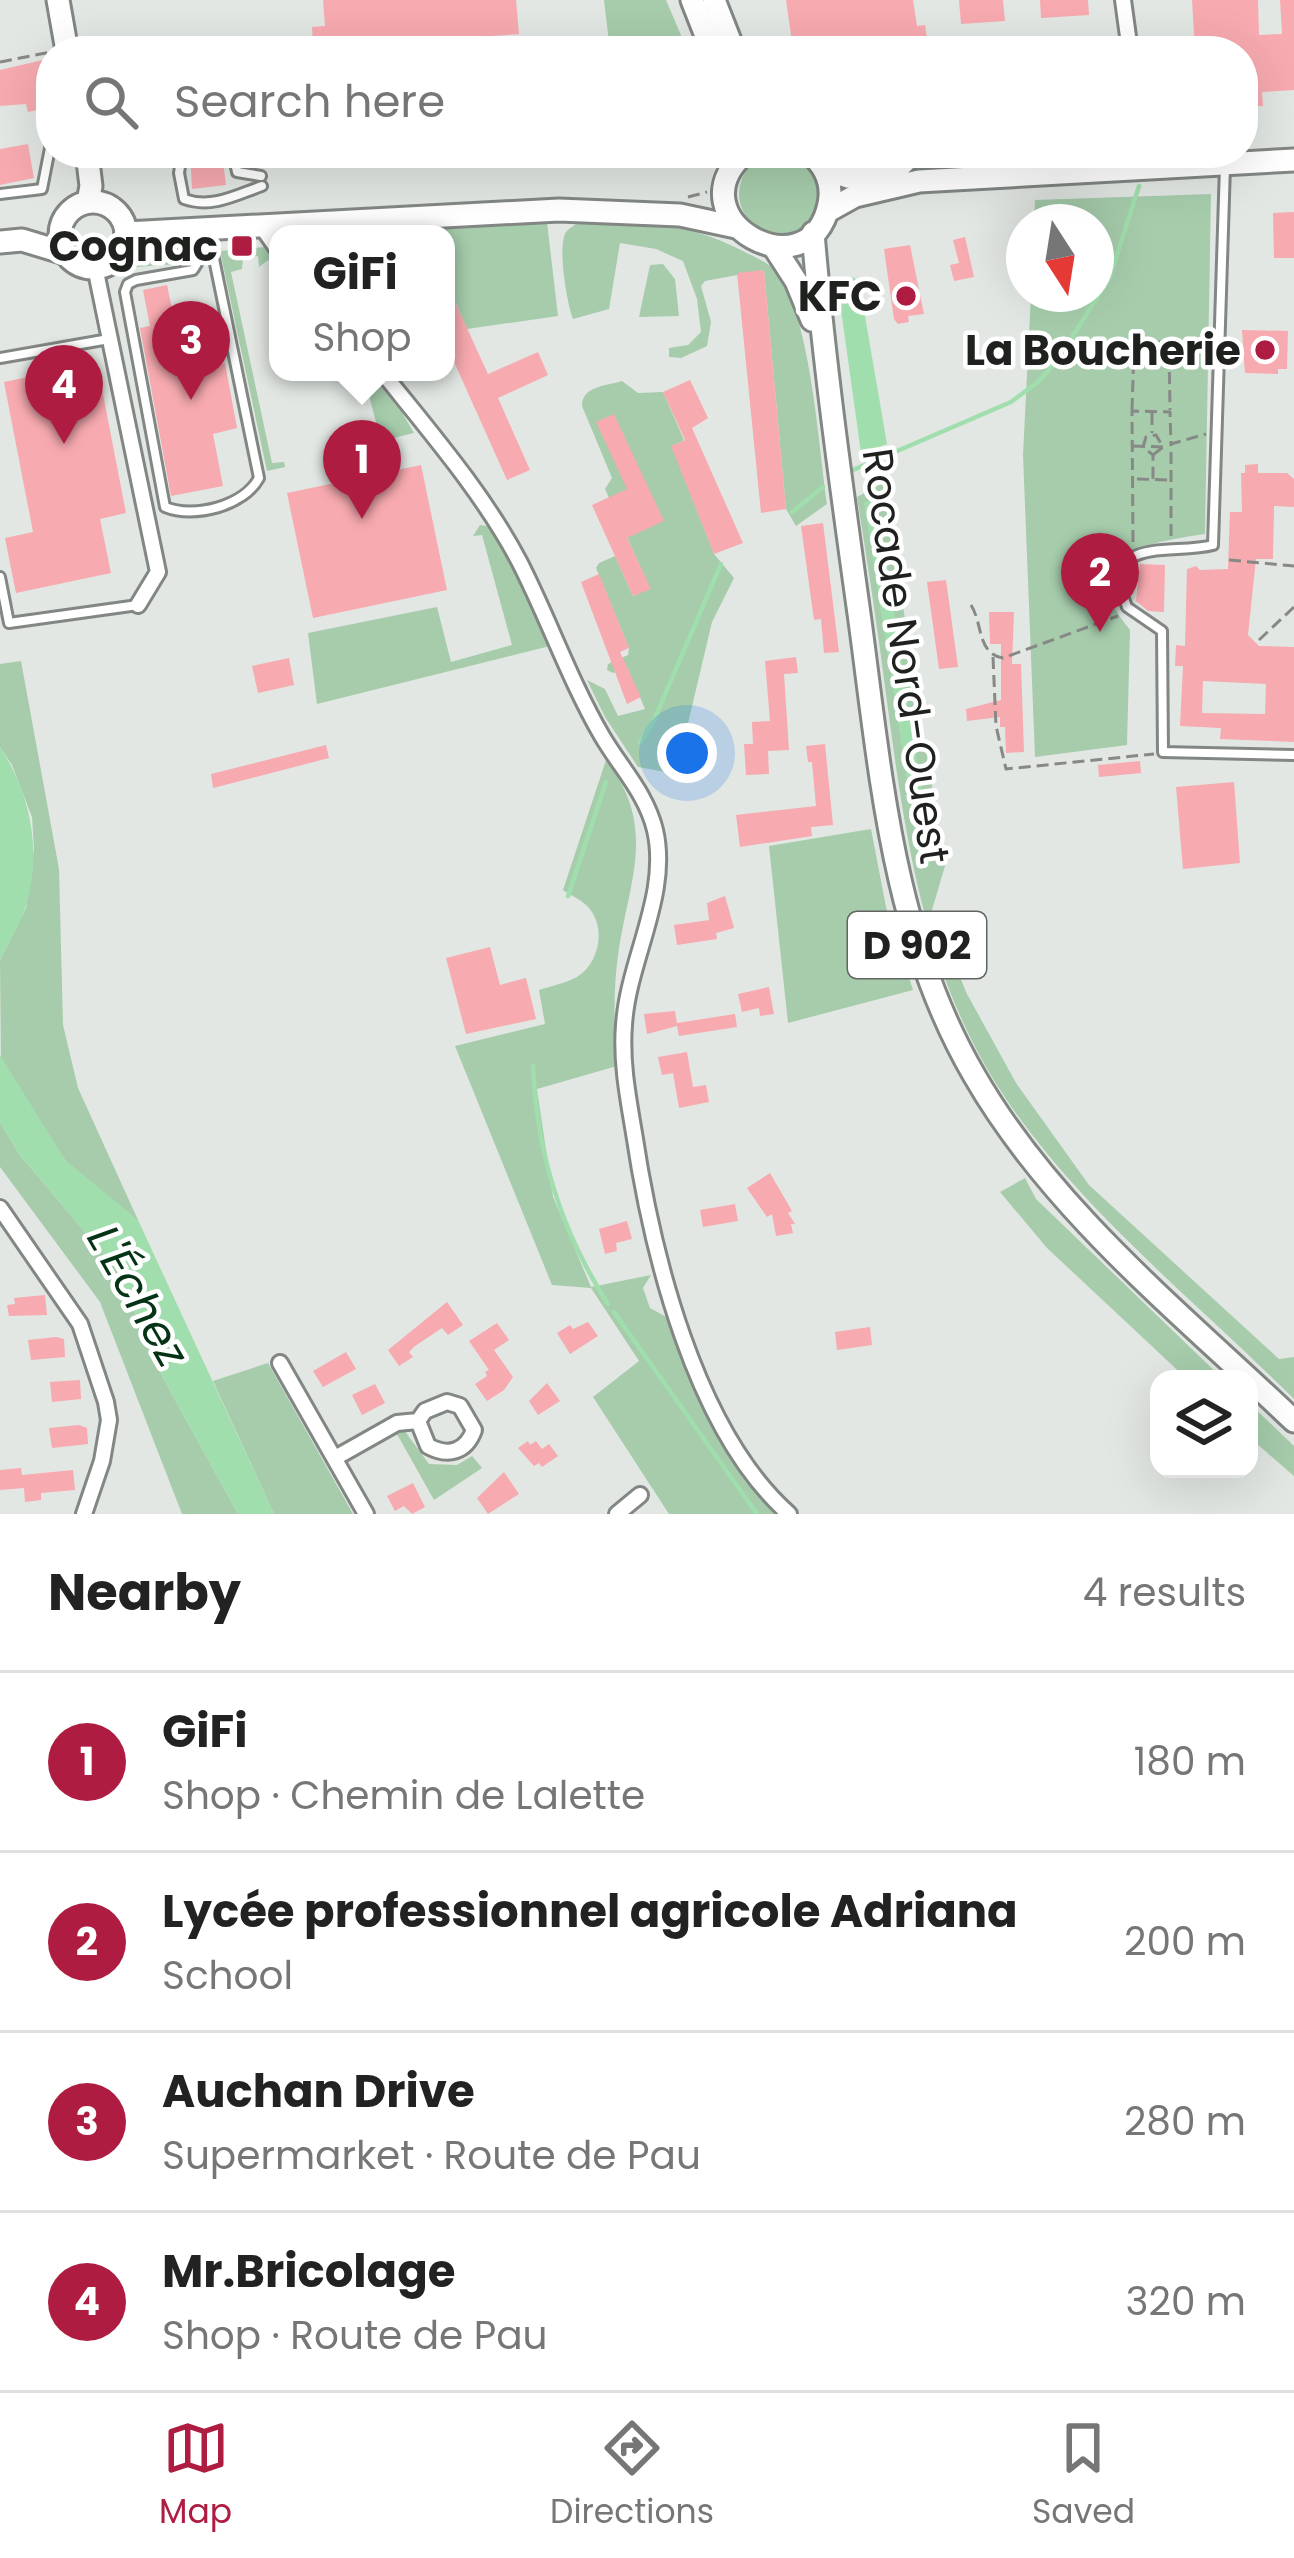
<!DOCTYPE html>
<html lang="en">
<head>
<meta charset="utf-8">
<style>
	body { margin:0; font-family:Poppins,sans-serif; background:#f6f6f6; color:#222 }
	.controls { position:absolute; right:36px; bottom:36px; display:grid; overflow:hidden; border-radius:24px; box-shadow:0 12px 48px #0002 }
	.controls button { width:108px; height:108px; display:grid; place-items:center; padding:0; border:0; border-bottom:3px solid #e0e0e0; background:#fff; color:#222; font:60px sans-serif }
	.compass { position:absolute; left:1006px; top:204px; width:108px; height:108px; border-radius:50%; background:#fff; box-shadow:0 12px 48px #0002; rotate:168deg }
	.you { position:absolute; left:687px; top:753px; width:42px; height:42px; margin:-30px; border:9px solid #fff; border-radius:50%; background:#1a73e8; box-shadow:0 0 0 18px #1a73e833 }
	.badge { display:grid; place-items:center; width:78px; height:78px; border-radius:50%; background:#af1c42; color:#fff; font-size:39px; font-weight:700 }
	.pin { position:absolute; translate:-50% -99px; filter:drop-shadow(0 3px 6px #0008) }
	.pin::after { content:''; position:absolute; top:63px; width:42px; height:36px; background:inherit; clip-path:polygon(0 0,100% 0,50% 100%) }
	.popup { position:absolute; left:269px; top:225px; width:186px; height:156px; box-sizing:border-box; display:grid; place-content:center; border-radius:24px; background:#fff; filter:drop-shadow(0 3px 9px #0005); font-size:39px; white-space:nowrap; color:#767676 }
	.popup b { font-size:45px; color:#222 }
	.popup::after { content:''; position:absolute; left:50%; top:100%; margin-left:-24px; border:24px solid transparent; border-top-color:#fff }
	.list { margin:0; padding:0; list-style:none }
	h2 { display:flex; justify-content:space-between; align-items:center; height:156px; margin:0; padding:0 48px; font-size:51px }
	h2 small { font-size:39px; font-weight:400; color:#767676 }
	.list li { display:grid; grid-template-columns:78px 1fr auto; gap:36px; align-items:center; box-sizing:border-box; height:180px; padding:0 48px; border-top:3px solid #e0e0e0 }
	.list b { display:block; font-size:45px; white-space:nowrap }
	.list p { margin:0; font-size:39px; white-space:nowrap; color:#767676 }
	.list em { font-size:39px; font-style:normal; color:#767676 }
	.icon { flex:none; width:66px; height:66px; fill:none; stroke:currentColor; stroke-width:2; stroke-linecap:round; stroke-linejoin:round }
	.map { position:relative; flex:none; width:1294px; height:1514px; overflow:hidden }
	.search { position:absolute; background:#fff; box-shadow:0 12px 48px #0002; left:36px; right:36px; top:36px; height:132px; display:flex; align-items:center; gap:30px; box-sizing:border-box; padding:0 42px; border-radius:48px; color:#767676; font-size:45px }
	.sheet { height:876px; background:#fff }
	nav { display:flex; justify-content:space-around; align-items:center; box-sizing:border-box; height:168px; border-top:3px solid #e0e0e0; background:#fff; font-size:33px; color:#767676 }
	nav a { display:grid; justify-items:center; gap:6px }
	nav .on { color:#af1c42 }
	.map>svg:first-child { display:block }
</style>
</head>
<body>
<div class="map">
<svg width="1294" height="1514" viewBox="0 0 1294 1514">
	<rect width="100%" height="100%" fill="#e2e7e3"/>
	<g fill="#a6ccac" fill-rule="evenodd">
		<polygon points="604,0 666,0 686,47 676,51 610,51"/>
		<circle cx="780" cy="194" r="41"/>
		<path d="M1211,194L1205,534C1147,542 1069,557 1130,630L1127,745L1035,757L1023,455L1031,294H1096V222H1034L1035,200Z"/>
		<path d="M582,221C644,222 687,222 743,251C754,257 767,262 775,270C810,309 819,449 827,504L796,526L786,509L764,270L705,281L701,286L711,322L707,346L681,358L669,357V348L688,345L701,332L697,299L683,261L656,249L620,243L609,309L573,319C567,304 557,246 566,232C569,228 578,223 582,221Z"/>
		<polygon points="547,222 558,316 467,329 456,303 446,307 446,234 374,234"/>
		<polygon points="186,245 191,251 176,264 125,268 148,247"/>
		<polygon points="265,247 278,261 278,272 268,260 259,267 258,256 243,258 242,269 231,272 272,463 284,462 285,467 267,471 220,251"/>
		<polygon points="663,264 675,279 679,316 639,317 650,265"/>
		<polygon points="353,372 368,372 401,411 414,433 381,441 367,388 358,389"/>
		<path d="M622,381L638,393L663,392L684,440L672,446L714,554L734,578L712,622L676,774L638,767L605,717L587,680L605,689L618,716L645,709L627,667L613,673L607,670L608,664L628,655L629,648L596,568L599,563L615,556L633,596L650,588L605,489L612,478L582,406C582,386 606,386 622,381Z"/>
		<path d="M883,483L945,866L932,910L967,994L1016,1083L1089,1185L1279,1359L1294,1357V1399C1192,1297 1063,1197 989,1072C919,953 903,820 885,687C877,623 867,560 857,497ZM876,500L932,860L920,863L865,503Z"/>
		<polygon points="480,525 487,526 514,566 550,646 317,704 308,633 437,607 451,662 512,645 482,535 473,536"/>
		<polygon points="21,661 59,869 63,1025 78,1088 138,1220 129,1224 65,1160 1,1062 0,960 26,908 34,848 32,817 12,765 0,747 0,664"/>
		<path d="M606,760C658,827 629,880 618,955C613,993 614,1028 617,1066L537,1089L553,1197L591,1287L651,1275L643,1288L650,1308L670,1319C700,1388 724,1459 777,1514H669L593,1397L639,1361L591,1288L552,1285L455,1046L545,1024L539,990C551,986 566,983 577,977C599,964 607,927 588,907C582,900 570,895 563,890Z"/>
		<polygon points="871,829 886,907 913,990 788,1023 769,846"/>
		<polygon points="0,1122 19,1154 116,1269 162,1376 238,1514 182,1514 100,1302 0,1167"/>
		<polygon points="1025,1178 1036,1199 1223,1379 1187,1379 1047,1248 1000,1192"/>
		<polygon points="268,1363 353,1514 274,1514 213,1381"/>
		<polygon points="1249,1403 1294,1446 1294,1476 1249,1437"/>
		<polygon points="404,1430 429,1464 457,1465 472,1456 482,1468 434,1500 397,1434"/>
	</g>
	<g fill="#a1dead">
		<polygon points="848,276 855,278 861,293 887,444 861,453 837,281"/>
		<polygon points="877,500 932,861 920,863 864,502"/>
		<path d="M0,747C31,794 43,854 25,909C19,926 8,943 0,960Z"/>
		<polygon points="0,1055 65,1160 138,1220 274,1514 238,1514 162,1376 116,1269 19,1154 0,1122"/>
	</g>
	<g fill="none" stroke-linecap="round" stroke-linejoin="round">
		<g stroke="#a1dead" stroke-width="4.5">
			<polyline points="853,470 1011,402 1038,382 1057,361 1110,277 1139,186"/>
			<polyline points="792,512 823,487"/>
			<polyline points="640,743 654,720 721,564"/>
			<polyline points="568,896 606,782"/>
			<path d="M533,1066C537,1154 561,1231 608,1304"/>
			<polyline points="614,1312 757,1514"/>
		</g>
	</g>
	<g fill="#f7aab0" fill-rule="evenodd">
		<polygon points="323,0 516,0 519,34 476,37 477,51 327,51 326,44 313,45 312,27 325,26"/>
		<polygon points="786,0 913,0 917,26 925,25 929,51 793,49"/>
		<polygon points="959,0 1003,0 1005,21 961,24"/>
		<polygon points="1040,0 1088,0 1089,15 1041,18"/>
		<polygon points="1192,0 1258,0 1259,35 1282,34 1280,0 1294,0 1294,90 1262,92 1263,106 1243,107 1243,51 1195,51"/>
		<polygon points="51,58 51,107 28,112 26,104 0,106 0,70"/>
		<polygon points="28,144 34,178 0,185 0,149"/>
		<polygon points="190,153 222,153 226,185 192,189"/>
		<polygon points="1294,212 1294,258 1274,258 1273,213"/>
		<polygon points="965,237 974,277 954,281 950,265 959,263 953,240"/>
		<polygon points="910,245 924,314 908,316 909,322 898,324 894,319 884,249"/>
		<polygon points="764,270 786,509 761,513 737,273"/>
		<polygon points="167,285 185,371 225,363 237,428 213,434 223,486 171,496 140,328 150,326 143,290"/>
		<polygon points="455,302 488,374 538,352 548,375 498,398 530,470 507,480 446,344 446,307"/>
		<polygon points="1242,330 1288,331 1287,369 1278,369 1278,374 1245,373"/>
		<polygon points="97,363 126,513 100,519 111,573 16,593 5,538 33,532 4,382"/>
		<polygon points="690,380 708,418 692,428 743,543 714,554 671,446 685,440 663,392"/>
		<polygon points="614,414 664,521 627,538 651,589 633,596 592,505 627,489 596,422"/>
		<path d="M1258,464V473H1287L1294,479V507L1274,506L1273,559H1256L1248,635L1259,646L1294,647V742L1220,739L1221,728L1180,726L1183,666H1175L1176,645L1185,646L1187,569L1196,566L1200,570L1228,569L1230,512H1242L1241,473H1245V465ZM1203,681L1266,684L1265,714L1202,713Z"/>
		<polygon points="421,465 447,590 313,618 287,493"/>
		<polygon points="823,523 839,652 824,653 821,619 814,620 801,526"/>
		<polygon points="1140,564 1165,565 1164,612 1148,611 1136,601"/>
		<polygon points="599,574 629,648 620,652 641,697 627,704 581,582"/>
		<polygon points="946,580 958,667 939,669 927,582"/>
		<polygon points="989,612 1014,612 1012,664 1021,664 1024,752 1006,753 1005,727 1000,727 1000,717 967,721 966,709 1001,700 1001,644 990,644"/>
		<polygon points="796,657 798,673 784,674 789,750 768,751 769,774 746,775 744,744 753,744 752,722 770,721 765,661"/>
		<polygon points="289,658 294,685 258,693 252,666"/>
		<polygon points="825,744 833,825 811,827 812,836 740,847 736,815 816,806 812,762 808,762 806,746"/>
		<polygon points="326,745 329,758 213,788 211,774"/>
		<polygon points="1140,761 1141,773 1099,777 1098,765"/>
		<polygon points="1234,782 1240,863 1183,869 1176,787"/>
		<polygon points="725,896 734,928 716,933 717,939 677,945 674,925 709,920 707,903"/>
		<polygon points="490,947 500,985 526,978 536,1019 466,1034 446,958"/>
		<polygon points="769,987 774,1014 760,1016 759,1008 742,1012 738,994"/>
		<polygon points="675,1011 677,1023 735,1014 737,1027 679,1036 677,1026 647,1034 644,1014"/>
		<polygon points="687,1052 693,1087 706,1085 709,1102 679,1108 673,1073 662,1075 658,1057"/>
		<polygon points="770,1173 792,1211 788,1213 795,1224 791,1224 793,1233 776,1236 772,1214 767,1217 747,1188"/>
		<polygon points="735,1204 738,1221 703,1227 700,1210"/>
		<polygon points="627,1221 632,1239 616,1243 617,1251 605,1254 599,1229"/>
		<polygon points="45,1295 47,1315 9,1316 7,1305 15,1304 14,1298"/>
		<polygon points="447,1302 463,1325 448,1335 442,1328 415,1346 409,1352 413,1357 399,1366 388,1350"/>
		<polygon points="588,1322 598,1336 570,1354 557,1333 570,1325 573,1329"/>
		<polygon points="497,1323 509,1340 494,1350 513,1377 504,1390 487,1401 475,1384 487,1376 485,1372 489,1370 469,1341"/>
		<polygon points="870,1327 872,1345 837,1350 835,1332"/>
		<polygon points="56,1337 64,1339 65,1357 31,1360 28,1340"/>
		<polygon points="346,1352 356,1369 323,1387 313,1371"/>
		<polygon points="80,1380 81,1399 52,1402 50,1382"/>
		<polygon points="547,1383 560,1401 538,1415 529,1401"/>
		<polygon points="375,1384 385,1403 362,1415 352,1395"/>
		<polygon points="79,1425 87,1428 88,1444 52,1448 49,1428"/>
		<polygon points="528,1441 530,1445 536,1441 542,1449 549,1444 558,1456 542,1467 539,1463 534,1466 518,1448"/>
		<polygon points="21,1468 22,1475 73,1470 75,1490 41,1493 41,1500 25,1502 24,1488 0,1490 0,1470"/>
		<polygon points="504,1472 519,1494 488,1514 477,1498"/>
		<polygon points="413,1483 425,1507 412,1514 404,1506 395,1511 387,1496"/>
	</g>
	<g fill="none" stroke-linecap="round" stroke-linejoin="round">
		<g stroke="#828783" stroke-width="14">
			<g id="lane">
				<path d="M182,153L179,173L184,199C212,209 236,195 262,186"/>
				<polyline points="233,153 237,172 261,176"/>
				<path d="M1225,166L1213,545C1172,556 1099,534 1127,607L1162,631L1163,752L1294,755"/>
				<polyline points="0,194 42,189 51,143"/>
				<path d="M204,229L213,254L259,478C244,506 194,519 165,507L125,292L128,284L136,280L193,270L203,254Z"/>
				<polyline points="0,358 109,339"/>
				<polyline points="0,577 9,623 138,605"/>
			</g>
		</g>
		<g stroke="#828783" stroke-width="20">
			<g id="street">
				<polyline points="1123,0 1130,51"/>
				<polyline points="893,178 918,153"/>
				<polyline points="262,227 278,250"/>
				<polyline points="95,267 158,572 138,605"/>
				<path d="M382,372C430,432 484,494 520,563C549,620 570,681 602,736C620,767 646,793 655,830C670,895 628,960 624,1025C621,1062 628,1097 634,1133C652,1253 695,1431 789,1514"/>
				<polyline points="0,1208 80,1324 106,1402 109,1420 102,1461 84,1514"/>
				<polyline points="280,1363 366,1514"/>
				<path d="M335,1458L397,1423L418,1421L425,1411L447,1402L460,1406L474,1430C466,1452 448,1457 428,1446L418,1421"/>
				<polyline points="617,1514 640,1495"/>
			</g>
		</g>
		<g stroke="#828783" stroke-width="27">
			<g id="secondary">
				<polyline points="58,0 67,51"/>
				<polyline points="87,153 91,186 88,202"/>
				<circle cx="93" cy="235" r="33"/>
				<polyline points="126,233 559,210 680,215 736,227"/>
				<polyline points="0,242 22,240 65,253"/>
			</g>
		</g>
		<g stroke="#828783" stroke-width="27">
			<g id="primary">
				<polyline points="692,0 712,51"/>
				<polyline points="714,0 734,51"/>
				<path d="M745,153C671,219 810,296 829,204C833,184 825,166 810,153"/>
				<polyline points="824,169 848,177 894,178"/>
				<polyline points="828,211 855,196 919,181 1294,160"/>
				<path d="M813,233C824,364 842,491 860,621C881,777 893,936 974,1075C1052,1211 1182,1314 1294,1421"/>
				<polyline points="774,247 796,281 812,320"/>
			</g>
		</g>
		<g stroke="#868986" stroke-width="3" stroke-dasharray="12 6" stroke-linecap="butt">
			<polyline points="0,62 51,52"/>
			<polyline points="254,153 254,164"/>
			<polyline points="688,197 707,192"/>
			<polyline points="1132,410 1134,348 1141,341 1162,342 1169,349 1170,410"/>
			<polyline points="1152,413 1152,433"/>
			<polyline points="1133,446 1163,447"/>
			<polyline points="1153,455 1163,447 1156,435 1146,437 1143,447 1153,455 1153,480"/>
			<polyline points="1137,479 1169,480"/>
			<polyline points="1171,536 1171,444 1206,434"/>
			<polyline points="1133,542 1132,411 1170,412 1171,444"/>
			<polyline points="1229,560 1294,566"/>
			<path d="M971,605C983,624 977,654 1003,658L1118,616"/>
			<polyline points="1259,640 1294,607"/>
			<polyline points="993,657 996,726 1006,769 1154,754"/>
		</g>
		<use href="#lane" stroke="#fff" stroke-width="8"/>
		<use href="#street" stroke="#fff" stroke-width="14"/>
		<use href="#secondary" stroke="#fff" stroke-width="21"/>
		<use href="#primary" stroke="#fff" stroke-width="21"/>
	</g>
	<g fill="#af1c42" stroke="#fff" stroke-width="4.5">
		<rect x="230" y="234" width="24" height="24" rx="6"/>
		<circle cx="906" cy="296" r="12"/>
		<circle cx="1265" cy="350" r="12"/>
	</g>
	<g text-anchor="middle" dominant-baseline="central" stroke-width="9" stroke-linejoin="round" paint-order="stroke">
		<rect fill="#fff" stroke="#626462" stroke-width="3" x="848" y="912" width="138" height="66" rx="9"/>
		<g font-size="39" font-weight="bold" fill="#1f211f">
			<text x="917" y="945">D 902</text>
		</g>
		<g font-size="42" font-weight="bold" fill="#1f211f" stroke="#fff" text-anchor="end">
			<text x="218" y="246">Cognac</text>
			<text x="882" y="296">KFC</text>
			<text x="1241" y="350">La Boucherie</text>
		</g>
		<g font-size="42" fill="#1f211f" stroke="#fff">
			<text transform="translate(906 656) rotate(82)">Rocade Nord-Ouest</text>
		</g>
		<g font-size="45" font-style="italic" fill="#053315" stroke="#fff">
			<text transform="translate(138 1296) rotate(60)">L'Échez</text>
		</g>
	</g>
</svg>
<div class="controls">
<button><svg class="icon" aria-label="layers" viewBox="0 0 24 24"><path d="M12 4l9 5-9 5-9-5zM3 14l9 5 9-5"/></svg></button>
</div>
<svg class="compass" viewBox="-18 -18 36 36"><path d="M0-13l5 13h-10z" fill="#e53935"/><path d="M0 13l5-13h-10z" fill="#767676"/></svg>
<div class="you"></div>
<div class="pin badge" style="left:362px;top:519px">1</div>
<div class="popup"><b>GiFi</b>Shop</div>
<div class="pin badge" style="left:1100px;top:632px">2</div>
<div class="pin badge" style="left:191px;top:400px">3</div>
<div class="pin badge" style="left:64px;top:444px">4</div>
<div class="search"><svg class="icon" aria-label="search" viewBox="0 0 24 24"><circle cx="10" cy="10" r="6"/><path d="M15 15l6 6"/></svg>Search here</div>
</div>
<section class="sheet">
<h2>Nearby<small>4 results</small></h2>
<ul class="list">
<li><span class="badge">1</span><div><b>GiFi</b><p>Shop · Chemin de Lalette</p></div><em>180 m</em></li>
<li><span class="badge">2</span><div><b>Lycée professionnel agricole Adriana</b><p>School</p></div><em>200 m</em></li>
<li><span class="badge">3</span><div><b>Auchan Drive</b><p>Supermarket · Route de Pau</p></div><em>280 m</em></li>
<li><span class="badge">4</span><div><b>Mr.Bricolage</b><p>Shop · Route de Pau</p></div><em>320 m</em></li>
</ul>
</section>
<nav>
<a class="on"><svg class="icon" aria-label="map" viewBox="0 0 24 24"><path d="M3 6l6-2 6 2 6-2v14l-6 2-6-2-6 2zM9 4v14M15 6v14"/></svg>Map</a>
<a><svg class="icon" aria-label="directions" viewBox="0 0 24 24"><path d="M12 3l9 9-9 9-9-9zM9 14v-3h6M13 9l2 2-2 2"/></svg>Directions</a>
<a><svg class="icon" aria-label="saved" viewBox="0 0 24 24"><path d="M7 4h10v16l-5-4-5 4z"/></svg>Saved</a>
</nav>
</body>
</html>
